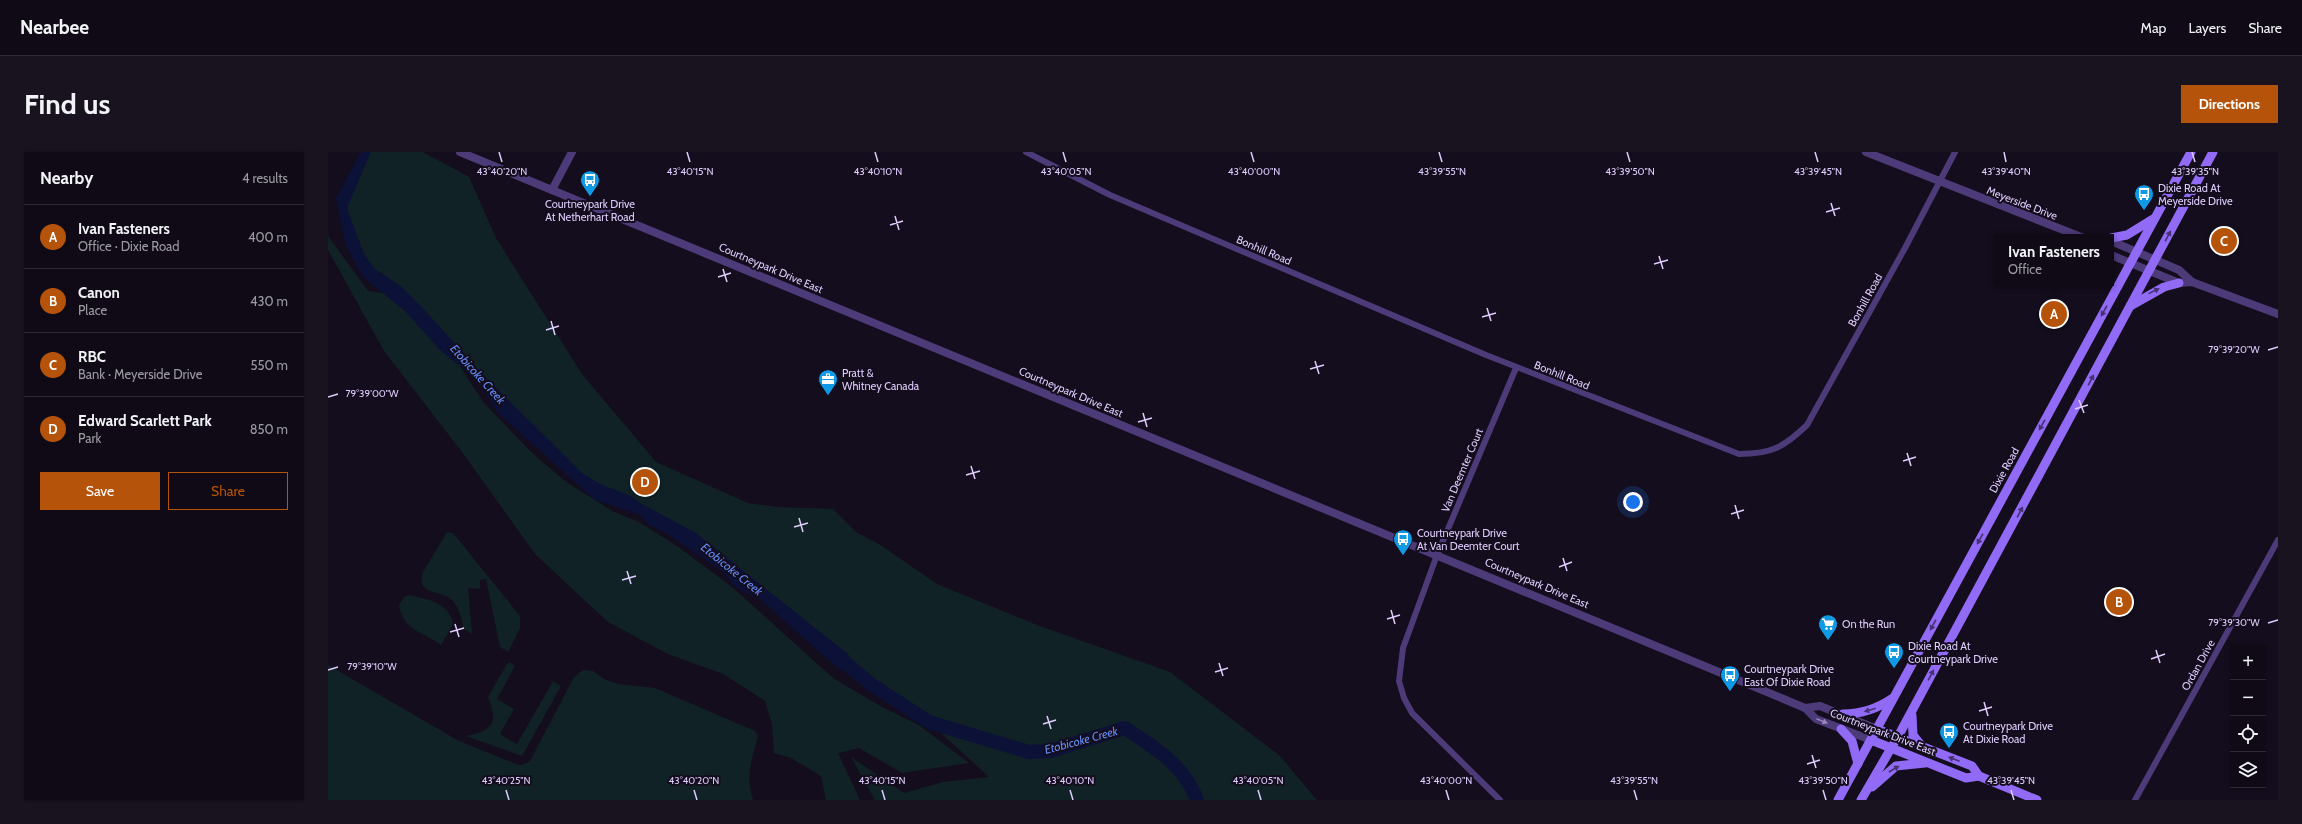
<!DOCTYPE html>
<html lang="en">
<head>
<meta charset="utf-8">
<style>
	body { margin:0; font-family:Cabin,sans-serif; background:#18131f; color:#f1f3f6 }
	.controls { position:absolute; right:12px; bottom:12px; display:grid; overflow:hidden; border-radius:0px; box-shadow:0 1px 3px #0004 }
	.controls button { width:36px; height:36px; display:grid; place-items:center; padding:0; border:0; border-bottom:1px solid #2f2b35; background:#0f0a16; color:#f1f3f6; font:20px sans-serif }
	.you { position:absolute; left:1305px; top:350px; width:14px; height:14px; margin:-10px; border:3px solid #fff; border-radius:50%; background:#1a73e8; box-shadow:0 0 0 6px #1a73e833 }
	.badge { display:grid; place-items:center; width:26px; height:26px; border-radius:50%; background:#b45309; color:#fff; font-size:13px; font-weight:700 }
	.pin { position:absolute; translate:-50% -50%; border:2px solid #fff; box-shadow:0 1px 4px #0006 }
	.popup { position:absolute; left:1666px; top:82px; width:120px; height:52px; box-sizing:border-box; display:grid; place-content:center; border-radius:0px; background:#0f0a16; filter:drop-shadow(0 1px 3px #0005); font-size:13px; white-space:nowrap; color:#9b9aa1 }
	.popup b { font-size:15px; color:#f1f3f6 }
	.popup::after { content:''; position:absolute; left:50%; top:100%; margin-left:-8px; border:8px solid transparent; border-top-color:#0f0a16 }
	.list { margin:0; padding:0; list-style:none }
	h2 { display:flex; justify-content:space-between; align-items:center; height:52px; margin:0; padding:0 16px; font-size:17px }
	h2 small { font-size:13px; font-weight:400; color:#9b9aa1 }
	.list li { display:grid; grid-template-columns:26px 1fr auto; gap:12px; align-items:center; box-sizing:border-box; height:64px; padding:0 16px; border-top:1px solid #2f2b35 }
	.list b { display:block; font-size:15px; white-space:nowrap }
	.list p { margin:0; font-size:13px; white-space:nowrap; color:#9b9aa1 }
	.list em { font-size:13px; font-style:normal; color:#9b9aa1 }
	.actions { display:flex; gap:8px; padding:12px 16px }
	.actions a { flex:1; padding:9px 0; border:1px solid #b45309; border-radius:0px; text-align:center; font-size:14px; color:#b45309 }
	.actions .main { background:#b45309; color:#fff }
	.icon { flex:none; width:22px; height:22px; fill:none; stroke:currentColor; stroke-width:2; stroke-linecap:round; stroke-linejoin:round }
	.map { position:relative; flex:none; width:1950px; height:648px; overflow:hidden; border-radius:0px }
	header { display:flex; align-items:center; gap:24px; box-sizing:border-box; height:56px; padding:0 20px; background:#0f0a16; border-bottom:1px solid #2f2b35 }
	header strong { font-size:19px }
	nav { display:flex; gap:22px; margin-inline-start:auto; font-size:14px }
	.intro { display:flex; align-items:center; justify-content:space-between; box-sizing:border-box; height:96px; padding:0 24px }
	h1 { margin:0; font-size:28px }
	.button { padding:10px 18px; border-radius:0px; background:#b45309; color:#fff; font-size:14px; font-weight:700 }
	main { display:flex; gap:24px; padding:0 24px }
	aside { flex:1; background:#0f0a16; border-radius:0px; box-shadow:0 1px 3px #0004 }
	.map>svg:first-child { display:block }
</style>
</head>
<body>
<header>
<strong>Nearbee</strong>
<nav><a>Map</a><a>Layers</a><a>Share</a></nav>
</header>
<div class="intro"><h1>Find us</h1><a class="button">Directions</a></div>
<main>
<aside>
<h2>Nearby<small>4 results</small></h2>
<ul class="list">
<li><span class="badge">A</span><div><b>Ivan Fasteners</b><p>Office · Dixie Road</p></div><em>400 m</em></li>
<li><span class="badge">B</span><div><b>Canon</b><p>Place</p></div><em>430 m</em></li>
<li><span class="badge">C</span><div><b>RBC</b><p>Bank · Meyerside Drive</p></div><em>550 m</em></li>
<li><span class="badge">D</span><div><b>Edward Scarlett Park</b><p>Park</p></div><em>850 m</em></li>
</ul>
<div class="actions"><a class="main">Save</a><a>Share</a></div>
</aside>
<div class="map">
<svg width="1950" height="648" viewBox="0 0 1950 648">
	<rect width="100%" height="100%" fill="#140d1d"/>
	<g fill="#112226">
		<polygon points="35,0 95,0 141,25 168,86 254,222 328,310 420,351 450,355 505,357 528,380 554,394 609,432 709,473 842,520 951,603 989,648 547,648 523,605 576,641 615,630 661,625 601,570 544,533 378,394 270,337 41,121 14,56"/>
		<polygon points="0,84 40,139 64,142 129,210 156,251 203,300 237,329 284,359 311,370 349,394 404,435 505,526 554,555 591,573 641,611 574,621 531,596 510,601 532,648 498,648 493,624 463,606 446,601 444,572 437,549 395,522 340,502 280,470 207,402 134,300 56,199 0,98"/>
		<path d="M119,380L125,381L192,464V476L180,500L172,495L158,427L152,428V437L140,436L144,482L135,476C134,466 131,456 124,448C112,437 88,445 95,420Z"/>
		<path d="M82,443C101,448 121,450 125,472L113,493C95,479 76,480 71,453L76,445Z"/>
		<path d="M182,510L187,514L169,547L186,557L172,582L189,592L225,529L233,534L194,604L138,584C166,578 170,571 160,545L179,512Z"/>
		<path d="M0,513L131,589L191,613L197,612L202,609L246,525L255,518L265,519L276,527L290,532L327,536L427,579L430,584C424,607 417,623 425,648H0Z"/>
	</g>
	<polygon fill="#0c1137" points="33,0 43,0 19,56 36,102 46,116 75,136 93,154 155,223 254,321 272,332 303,344 312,351 368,381 521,503 513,519 433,448 409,436 396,421 340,382 319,372 313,363 267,348 171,262 149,229 111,197 78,160 39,128 31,119 17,91 8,46"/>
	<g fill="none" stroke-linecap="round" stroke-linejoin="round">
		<path stroke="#0c1137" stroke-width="14" d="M503,499L544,533L601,570L701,600L722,599L797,576C826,595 857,614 869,648"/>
		<g stroke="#4d3b79" stroke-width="6">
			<path d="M698,0L782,43L1158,203L1411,302C1444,302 1456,295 1479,273L1577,96L1627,0"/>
			<polyline points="1172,648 1084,561 1076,546 1071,529 1075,496 1109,403 1188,216"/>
			<polyline points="1807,648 1950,388"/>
		</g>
		<g stroke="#4d3b79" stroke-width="8">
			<polyline points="132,0 1415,530 1477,556 1488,567 1543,588"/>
			<polyline points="1538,0 1753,85"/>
			<polyline points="224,38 244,0"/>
			<polyline points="1783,89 1851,118 1864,130"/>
			<polyline points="1783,103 1851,131 1864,130 1950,162"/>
			<polyline points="1477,556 1492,554 1549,577"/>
		</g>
		<g stroke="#916af5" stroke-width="9">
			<polyline points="1783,86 1799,83 1825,67"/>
			<polyline points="1804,153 1836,135 1851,131"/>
			<path d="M1515,562C1534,562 1549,557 1565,546"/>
			<polyline points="1584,563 1585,583 1593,593"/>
			<polyline points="1513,577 1524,589 1530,612"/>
			<polyline points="1549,577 1644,614 1651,624 1709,648"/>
			<polyline points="1543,588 1638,626 1651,624"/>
			<polyline points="1544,635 1568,614 1597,611"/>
			<polyline points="1510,648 1863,0"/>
			<polyline points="1533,648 1573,579 1885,0"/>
		</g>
	</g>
	<defs><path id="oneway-solid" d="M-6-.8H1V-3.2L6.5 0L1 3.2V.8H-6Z"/></defs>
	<g fill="#463273">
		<use href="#oneway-solid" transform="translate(1840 84) rotate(-62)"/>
		<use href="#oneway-solid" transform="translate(1826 139) rotate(-26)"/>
		<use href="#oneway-solid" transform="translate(1776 159) rotate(119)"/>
		<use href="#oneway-solid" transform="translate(1763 228) rotate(-62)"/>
		<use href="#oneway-solid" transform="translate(1714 273) rotate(119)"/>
		<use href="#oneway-solid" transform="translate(1692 360) rotate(-62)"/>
		<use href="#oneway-solid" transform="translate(1652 387) rotate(119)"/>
		<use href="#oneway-solid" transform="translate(1605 473) rotate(119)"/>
		<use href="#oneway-solid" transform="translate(1603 523) rotate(-62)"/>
		<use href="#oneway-solid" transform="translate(1542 558) rotate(164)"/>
		<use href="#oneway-solid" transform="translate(1626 607) rotate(-159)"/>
		<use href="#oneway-solid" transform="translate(1566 617) rotate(-30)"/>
	</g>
	<use fill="#9684ba" href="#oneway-solid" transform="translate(1494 569) rotate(22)"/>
	<path fill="none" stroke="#deccfc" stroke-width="1.5" d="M171,0L174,10M359,0L362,10M547,0L550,10M735,0L738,10M923,0L926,10M1111,0L1114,10M1299,0L1302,10M1487,0L1490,10M1676,0L1678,10M1864,0L1867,10M1503,51L1507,64M1498,60L1512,56M567,64L571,78M562,73L575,69M1331,104L1335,117M1326,112L1340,108M395,117L399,130M390,125L403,121M1159,156L1163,169M1154,165L1168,161M223,169L227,183M218,178L231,174M1940,198L1950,195M987,209L991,222M982,217L996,213M0,245L10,242M1751,248L1756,261M1747,257L1760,253M815,261L819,275M810,270L824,266M1579,301L1583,314M1575,309L1588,305M643,314L647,327M638,323L652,319M1407,353L1411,367M1403,362L1416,358M471,366L475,380M466,375L480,371M1235,406L1239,419M1231,415L1244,410M299,419L303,432M294,428L308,424M1063,458L1067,472M1059,467L1072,463M1940,471L1950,468M127,472L131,485M122,480L136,476M1828,498L1832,511M1823,507L1837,502M891,511L895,524M0,518L10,515M887,520L900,516M1656,550L1660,564M1651,559L1664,555M719,564L723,577M715,572L728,568M1484,603L1488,616M1479,612L1492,608M178,638L181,648M366,638L369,648M554,638L557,648M742,638L745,648M930,638L933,648M1118,638L1121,648M1306,638L1309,648M1495,638L1498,648M1683,638L1686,648"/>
	<defs>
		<g id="bus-pin" transform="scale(1)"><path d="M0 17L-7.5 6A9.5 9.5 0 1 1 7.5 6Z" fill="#1099e4" stroke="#140d1d"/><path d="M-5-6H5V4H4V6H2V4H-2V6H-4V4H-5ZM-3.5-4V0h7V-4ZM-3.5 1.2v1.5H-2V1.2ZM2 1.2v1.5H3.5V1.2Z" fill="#fff"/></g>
		<g id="office-pin" transform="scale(1)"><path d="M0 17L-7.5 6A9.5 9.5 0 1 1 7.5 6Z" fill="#1099e4" stroke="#140d1d"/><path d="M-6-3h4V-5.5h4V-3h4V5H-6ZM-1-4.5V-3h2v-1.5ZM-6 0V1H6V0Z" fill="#fff"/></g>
		<g id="supermarket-pin" transform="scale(1)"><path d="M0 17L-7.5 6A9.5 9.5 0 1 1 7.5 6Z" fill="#1099e4" stroke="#140d1d"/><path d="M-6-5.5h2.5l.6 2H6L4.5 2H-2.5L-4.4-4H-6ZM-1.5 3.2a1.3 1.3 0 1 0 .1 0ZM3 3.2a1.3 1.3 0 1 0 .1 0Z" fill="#fff"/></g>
	</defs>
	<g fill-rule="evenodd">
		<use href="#bus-pin" x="262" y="28"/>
		<use href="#bus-pin" x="1816" y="42"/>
		<use href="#office-pin" x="500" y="227"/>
		<use href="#bus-pin" x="1075" y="387"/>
		<use href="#supermarket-pin" x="1500" y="472"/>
		<use href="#bus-pin" x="1566" y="500"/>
		<use href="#bus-pin" x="1402" y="523"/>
		<use href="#bus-pin" x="1621" y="580"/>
	</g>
	<g text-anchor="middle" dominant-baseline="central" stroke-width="4" stroke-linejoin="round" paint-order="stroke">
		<g font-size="11" fill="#deccfc" stroke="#140d1d" text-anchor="start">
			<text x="1830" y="36">Dixie Road At<tspan x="1830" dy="13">Meyerside Drive</tspan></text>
			<text x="262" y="52" text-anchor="middle">Courtneypark Drive<tspan x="262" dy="13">At Netherhart Road</tspan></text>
			<text x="514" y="221">Pratt &amp;<tspan x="514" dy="13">Whitney Canada</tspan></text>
			<text x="1089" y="381">Courtneypark Drive<tspan x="1089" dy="13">At Van Deemter Court</tspan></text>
			<text x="1514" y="472">On the Run</text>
			<text x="1580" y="494">Dixie Road At<tspan x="1580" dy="13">Courtneypark Drive</tspan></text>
			<text x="1416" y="517">Courtneypark Drive<tspan x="1416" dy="13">East Of Dixie Road</tspan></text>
			<text x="1635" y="574">Courtneypark Drive<tspan x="1635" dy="13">At Dixie Road</tspan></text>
		</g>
		<g font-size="11" fill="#deccfc" stroke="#140d1d">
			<text transform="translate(1694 51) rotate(21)">Meyerside Drive</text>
			<text transform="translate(936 98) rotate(23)">Bonhill Road</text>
			<text transform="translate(443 116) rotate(23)">Courtneypark Drive East</text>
			<text transform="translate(1537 148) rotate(-61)">Bonhill Road</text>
			<text transform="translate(1234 223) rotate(22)">Bonhill Road</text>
			<text transform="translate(743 240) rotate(23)">Courtneypark Drive East</text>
			<text transform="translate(1134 318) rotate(-67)">Van Deemter Court</text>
			<text transform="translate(1676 318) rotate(-61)">Dixie Road</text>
			<text transform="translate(1209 431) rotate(23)">Courtneypark Drive East</text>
			<text transform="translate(1870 513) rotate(-61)">Ordan Drive</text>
			<text transform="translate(1555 580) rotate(21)">Courtneypark Drive East</text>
		</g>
		<g font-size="12" font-style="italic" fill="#628bf4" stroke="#140d1d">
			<text transform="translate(150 222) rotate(48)">Etobicoke Creek</text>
			<text transform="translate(404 417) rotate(39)">Etobicoke Creek</text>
			<text transform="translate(753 588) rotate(-15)">Etobicoke Creek</text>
		</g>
	</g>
	<g font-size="10" text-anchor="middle" fill="#deccfc" stroke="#140d1d" stroke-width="4" stroke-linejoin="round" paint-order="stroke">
		<text x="174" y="23">43°40'20"N</text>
		<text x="362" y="23">43°40'15"N</text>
		<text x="550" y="23">43°40'10"N</text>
		<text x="738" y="23">43°40'05"N</text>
		<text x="926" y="23">43°40'00"N</text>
		<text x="1114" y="23">43°39'55"N</text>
		<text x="1302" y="23">43°39'50"N</text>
		<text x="1490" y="23">43°39'45"N</text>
		<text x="1678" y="23">43°39'40"N</text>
		<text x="1867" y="23">43°39'35"N</text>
		<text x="1906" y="201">79°39'20"W</text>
		<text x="44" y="245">79°39'00"W</text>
		<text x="1906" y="474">79°39'30"W</text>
		<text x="44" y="518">79°39'10"W</text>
		<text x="178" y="632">43°40'25"N</text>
		<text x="366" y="632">43°40'20"N</text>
		<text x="554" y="632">43°40'15"N</text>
		<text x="742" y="632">43°40'10"N</text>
		<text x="930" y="632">43°40'05"N</text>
		<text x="1118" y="632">43°40'00"N</text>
		<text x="1306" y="632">43°39'55"N</text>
		<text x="1495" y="632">43°39'50"N</text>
		<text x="1683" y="632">43°39'45"N</text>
	</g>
</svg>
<div class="controls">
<button>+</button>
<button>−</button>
<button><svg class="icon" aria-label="locate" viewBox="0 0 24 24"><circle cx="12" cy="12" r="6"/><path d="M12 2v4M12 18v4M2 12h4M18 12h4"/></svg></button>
<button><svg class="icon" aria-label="layers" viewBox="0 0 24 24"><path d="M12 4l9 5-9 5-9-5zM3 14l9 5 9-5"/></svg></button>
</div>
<div class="you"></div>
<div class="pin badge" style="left:1726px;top:162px">A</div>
<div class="popup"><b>Ivan Fasteners</b>Office</div>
<div class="pin badge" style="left:1791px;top:450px">B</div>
<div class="pin badge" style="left:1896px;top:89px">C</div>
<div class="pin badge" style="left:317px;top:330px">D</div>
</div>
</main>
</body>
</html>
